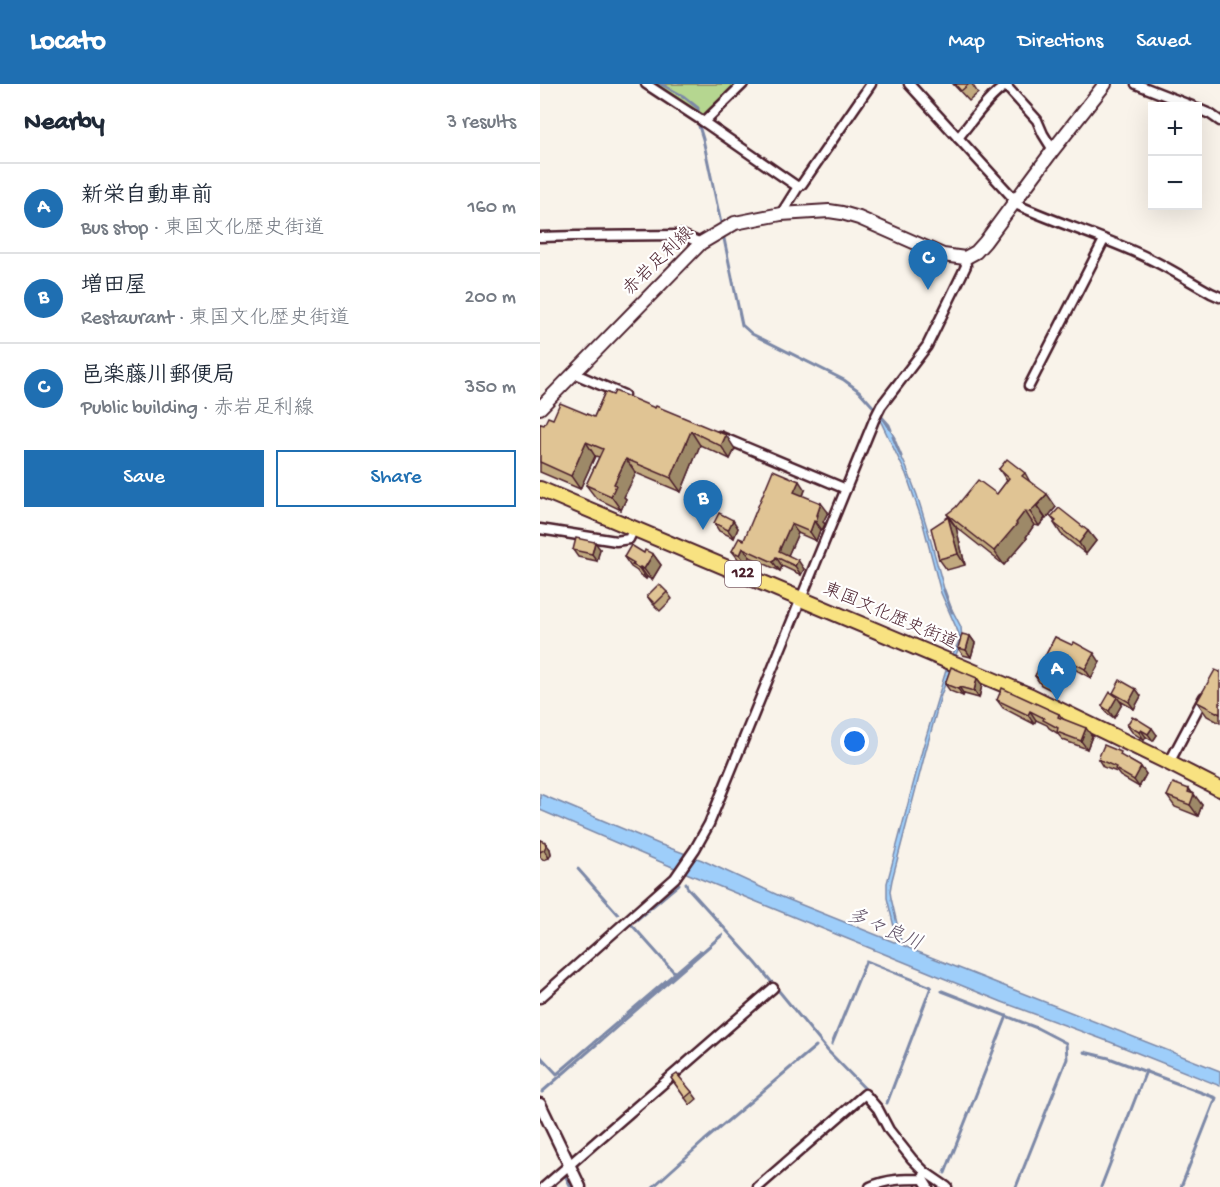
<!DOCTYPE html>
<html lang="en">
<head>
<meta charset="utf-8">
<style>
	body { margin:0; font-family:"Gochi Hand","Klee One",sans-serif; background:#f6f6f7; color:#1f2937 }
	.controls { position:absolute; right:18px; top:18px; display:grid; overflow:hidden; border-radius:0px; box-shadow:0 6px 24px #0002 }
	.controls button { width:54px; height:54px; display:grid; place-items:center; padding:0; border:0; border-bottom:2px solid #e0e1e3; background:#fff; color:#1f2937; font:30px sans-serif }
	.you { position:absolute; left:315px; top:658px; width:21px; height:21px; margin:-15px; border:4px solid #fff; border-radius:50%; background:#1a73e8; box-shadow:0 0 0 9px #1a73e833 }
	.badge { display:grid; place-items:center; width:39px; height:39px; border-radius:50%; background:#1f6fb2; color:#fff; font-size:20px; font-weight:700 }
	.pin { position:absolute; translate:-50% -50px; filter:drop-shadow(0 2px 3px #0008) }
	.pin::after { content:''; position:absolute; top:32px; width:21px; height:18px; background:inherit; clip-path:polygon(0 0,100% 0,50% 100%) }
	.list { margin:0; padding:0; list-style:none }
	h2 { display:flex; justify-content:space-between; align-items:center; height:78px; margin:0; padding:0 24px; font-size:26px }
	h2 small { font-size:20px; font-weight:400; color:#747a83 }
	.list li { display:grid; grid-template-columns:39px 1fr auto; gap:18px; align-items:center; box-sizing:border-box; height:90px; padding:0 24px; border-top:2px solid #e0e1e3 }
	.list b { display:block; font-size:22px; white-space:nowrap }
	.list p { margin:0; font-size:20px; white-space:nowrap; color:#747a83 }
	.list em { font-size:20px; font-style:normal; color:#747a83 }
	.actions { display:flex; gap:12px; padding:18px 24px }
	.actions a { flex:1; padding:14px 0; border:2px solid #1f6fb2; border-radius:0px; text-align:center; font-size:21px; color:#1f6fb2 }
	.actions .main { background:#1f6fb2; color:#fff }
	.map { position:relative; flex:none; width:680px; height:1103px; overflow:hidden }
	header { display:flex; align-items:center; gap:36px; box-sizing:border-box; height:84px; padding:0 30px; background:#1f6fb2; color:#fff }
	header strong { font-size:28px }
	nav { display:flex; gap:33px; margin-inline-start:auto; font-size:21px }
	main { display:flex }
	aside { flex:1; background:#fff }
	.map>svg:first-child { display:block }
</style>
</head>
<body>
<header>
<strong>Locato</strong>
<nav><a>Map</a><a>Directions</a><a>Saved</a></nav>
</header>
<main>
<aside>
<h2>Nearby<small>3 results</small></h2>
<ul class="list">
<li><span class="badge">A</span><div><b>新栄自動車前</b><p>Bus stop · 東国文化歴史街道</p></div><em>160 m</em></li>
<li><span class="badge">B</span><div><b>増田屋</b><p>Restaurant · 東国文化歴史街道</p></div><em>200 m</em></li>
<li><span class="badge">C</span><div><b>邑楽藤川郵便局</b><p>Public building · 赤岩足利線</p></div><em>350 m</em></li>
</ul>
<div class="actions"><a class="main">Save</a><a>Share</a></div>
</aside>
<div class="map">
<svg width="680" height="1103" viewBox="0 0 680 1103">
	<rect width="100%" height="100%" fill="#f9f3ea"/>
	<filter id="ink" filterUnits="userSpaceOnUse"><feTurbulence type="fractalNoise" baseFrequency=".0167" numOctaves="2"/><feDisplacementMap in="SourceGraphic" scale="12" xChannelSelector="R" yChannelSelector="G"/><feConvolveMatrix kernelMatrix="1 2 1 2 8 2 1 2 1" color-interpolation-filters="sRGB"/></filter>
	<g filter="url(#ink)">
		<polygon fill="#b5d690" stroke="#807a5e" stroke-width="1.5" points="107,0 203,0 164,38"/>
		<polygon fill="#9ecefa" stroke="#7c88a7" stroke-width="1.5" points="341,331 355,354 354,356 367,385 377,411 389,450 407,516 421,543 422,555 401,611 386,666 352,796 350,807 351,814 362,861 378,868 680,987 680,1002 570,958 462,918 151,791 0,726 0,710 119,760 162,776 242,813 354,858 356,858 357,855 347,814 347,799 383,663 407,583 419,557 419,550 401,509 382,436 366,390 339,334"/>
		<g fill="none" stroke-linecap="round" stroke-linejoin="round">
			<g stroke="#7c88a7" stroke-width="3">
				<polyline points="121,0 143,12 158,24 159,42 163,55 182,144"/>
				<polyline points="183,150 202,241 212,250 304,296 319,307 337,327"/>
				<polyline points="341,332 349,341 351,346"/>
				<polyline points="353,353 361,372"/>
				<polyline points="404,506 412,528"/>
				<polyline points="38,785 78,830"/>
				<polyline points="146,799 147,803 216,879 288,967 337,1017 346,1032"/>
				<polyline points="95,837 139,800"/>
				<polyline points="91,840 133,887 136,888"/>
				<polyline points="402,907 497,944 526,959 527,975 476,1103"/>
				<polyline points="292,960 326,877 391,903 347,1019"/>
				<polyline points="544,968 569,974 676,1014 641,1103"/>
				<polyline points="0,972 17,990 161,867 162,868"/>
				<polyline points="2,1008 182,851"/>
				<polyline points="372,1069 393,1089"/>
				<polyline points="405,1089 467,932"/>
				<polyline points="26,1093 31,1103"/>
				<polyline points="113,1103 164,1057 276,962"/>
				<polyline points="561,1103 606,987"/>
			</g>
			<g stroke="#4a1f2b" stroke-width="13">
				<g id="minor">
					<polyline points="106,0 164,38 258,103"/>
					<polyline points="369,0 475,116"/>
					<polyline points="596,0 652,22"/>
					<polyline points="658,25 670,30 680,37"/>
					<polyline points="164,38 203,0"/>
					<path d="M418,54C429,41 451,9 466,2L497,36L503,50L513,66"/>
					<path d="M473,119C518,140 566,153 610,175C631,185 651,198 671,209L680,213"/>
					<polyline points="241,130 258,103 262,100 331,0"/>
					<polyline points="0,153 36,152 142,151 161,159"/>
					<polyline points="33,289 84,311"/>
					<polyline points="489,302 564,156"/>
					<polyline points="179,352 306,405"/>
					<polyline points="0,445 76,457 89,455 94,444"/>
					<polyline points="629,679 664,613"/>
					<polyline points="0,914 135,794 155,765 169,740 334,336 341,322 387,262 426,182 425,174"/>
					<polyline points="383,1095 388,1103"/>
					<polyline points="4,1103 233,904"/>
					<polyline points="218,1103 325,1010 338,1025 349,1046 372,1075 385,1088 407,1103"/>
					<path d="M330,1103C347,1095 364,1095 383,1095L385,1088"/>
				</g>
			</g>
			<g stroke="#4a1f2b" stroke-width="15">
				<polyline id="tertiary" points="0,1020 40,1103"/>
			</g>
			<g stroke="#4a1f2b" stroke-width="16">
				<polyline id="secondary" points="0,324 161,159 195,139 241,130 289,127 302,129 319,134 403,171 425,174 436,168 445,158 513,66 565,0"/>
			</g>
			<g stroke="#4a1f2b" stroke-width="18">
				<polyline id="trunk" points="0,405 491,612 629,679 680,705"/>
			</g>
			<use href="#minor" stroke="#fff" stroke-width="8"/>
			<use href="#tertiary" stroke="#fff" stroke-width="10"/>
			<use href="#secondary" stroke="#fff" stroke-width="12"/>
			<use href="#trunk" stroke="#f8e281" stroke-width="14"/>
		</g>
		<g fill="#c1a97f" stroke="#4a1f2b" stroke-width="1.5">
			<polygon points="413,0 432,0 438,9 429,17"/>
			<polygon points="65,308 195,365 190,375 160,361 141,408 96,389 84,413 86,415 81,426 56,414 46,401 59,373 55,372 40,405 0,388 0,340 4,341 13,335 54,333"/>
			<polygon points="459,385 485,389 490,398 516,423 499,442 494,441 486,453 487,454 464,481 416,443 407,430 457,410 467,397"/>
			<polygon points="265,406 263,412 288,428 283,438 285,440 282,446 280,446 276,457 258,449 248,471 264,485 261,491 242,482 240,487 210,473 206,480 199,476 192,467 204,456"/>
			<polygon points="511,433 548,447 556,457 546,470 521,450 514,439 515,438"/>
			<polygon points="174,439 198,444 194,454 179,447"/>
			<polygon points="416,443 425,481 407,486 399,475"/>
			<polygon points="60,465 57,477 38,473 33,466"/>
			<polygon points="104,469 113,470 121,481 112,496 107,493 106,495 100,491 97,487 91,483 84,473"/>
			<polygon points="127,508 132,515 120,527 112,519 107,512"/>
			<polygon points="430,552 435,559 431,573 423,571 418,564"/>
			<polygon points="515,553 560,578 551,594 525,580 513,607 501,601 495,592"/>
			<polygon points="680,588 680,639 667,632 657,618"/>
			<polygon points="437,594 442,601 439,614 424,610 423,612 410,607 405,600"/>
			<polygon points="596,605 601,612 594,625 580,617 582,620 574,634 567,629 562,622 575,612 573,609"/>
			<polygon points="457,616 519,630 523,635 552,652 547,665 523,656 517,649 509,644 507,641 496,636 494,640 463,624"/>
			<polygon points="587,641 617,651 613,657 606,653 604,656 592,648"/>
			<polygon points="585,674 601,683 606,690 599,703 580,692 577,688 563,683 558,675"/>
			<polygon points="649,705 662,721 658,732 635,723 627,712"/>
			<polygon points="0,756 10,765 11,770 9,774 4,776 0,773"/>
			<polygon points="131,994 152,1008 157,1015 150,1021"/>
		</g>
		<g fill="#9d8968" stroke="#4a1f2b" stroke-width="1.5">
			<polygon points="151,347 160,361 141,408 131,394"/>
			<polygon points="186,351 195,365 190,375 181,362"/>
			<polygon points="46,358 55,372 40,405 31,392"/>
			<polygon points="86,375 96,389 84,413 86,415 81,426 71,412 74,400"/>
			<polygon points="259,397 265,406 261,417 254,408"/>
			<polygon points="507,410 516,423 506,435 497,422"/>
			<polygon points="281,419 288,428 283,438 285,440 282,446 276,438 277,431"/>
			<polygon points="496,421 505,434 499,442 490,428"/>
			<polygon points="485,427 494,441 486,453 487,454 464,481 454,467"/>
			<polygon points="408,433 416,443 425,481 418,470"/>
			<polygon points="193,436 198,444 194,454 188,446"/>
			<polygon points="274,437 280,446 276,457 270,448"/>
			<polygon points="251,440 258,449 246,476 239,467"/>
			<polygon points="548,447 556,457 546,470 539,459"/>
			<polygon points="55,458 60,465 57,477 52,470"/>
			<polygon points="203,464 210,473 206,480 200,471"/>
			<polygon points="113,470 121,481 112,496 104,485"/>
			<polygon points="236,473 242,482 240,487 233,478"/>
			<polygon points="258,476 264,485 261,491 255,482"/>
			<polygon points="100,483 107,493 106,495 99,484"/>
			<polygon points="430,552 435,559 431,573 426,566"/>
			<polygon points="554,569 560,578 551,594 545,585"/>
			<polygon points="519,571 525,580 513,607 506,598"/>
			<polygon points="437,594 442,601 439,614 434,607"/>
			<polygon points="419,603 424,610 423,612 418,605"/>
			<polygon points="596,605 601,612 594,625 589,618"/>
			<polygon points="577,613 582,620 574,634 569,627"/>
			<polygon points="490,627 496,636 494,640 488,631"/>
			<polygon points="546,644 552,652 547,665 541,657"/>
			<polygon points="612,644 617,651 613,657 608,650"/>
			<polygon points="601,646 606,653 604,656 599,648"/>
			<polygon points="601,683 606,690 599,703 594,696"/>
			<polygon points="649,705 654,712 654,710 662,721 658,732 650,721 648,708"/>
			<polygon points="5,758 10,765 11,770 9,774 4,766"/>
		</g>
		<g fill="#e0c494" stroke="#4a1f2b" stroke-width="1.5">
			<polygon points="415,0 429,0 421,7"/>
			<polygon points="75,307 115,324 116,322 186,351 181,362 151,347 131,394 86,375 74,400 76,401 71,412 46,401 63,365 46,358 31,392 0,378 0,340 4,341 8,333 13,335 20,319 54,333 65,308 73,311"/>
			<polygon points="467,375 485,389 482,392 507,410 490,428 485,427 476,439 477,440 454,467 407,430 416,423 438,396 457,410 469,394 459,385"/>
			<polygon points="233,386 259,397 254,408 281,419 277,431 278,431 276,438 274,437 270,448 251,440 239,467 258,476 255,482 236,473 233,478 203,464 200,471 192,467 199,454 204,456"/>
			<polygon points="519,424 548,447 539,459 514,439 516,437 511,433"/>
			<polygon points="179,429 193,436 188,446 174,439"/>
			<polygon points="408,433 418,470 399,475 391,444"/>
			<polygon points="36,454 55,458 52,470 33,466"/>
			<polygon points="91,461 104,469 105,466 113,470 104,485 100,483 99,484 92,481 94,479 84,473"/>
			<polygon points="119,500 127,508 115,520 107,512"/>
			<polygon points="422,550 430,552 426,566 418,564"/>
			<polygon points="515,553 532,561 534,558 554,569 545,585 519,571 506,598 495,592"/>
			<polygon points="411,583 437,594 434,607 419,603 418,605 405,600"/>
			<polygon points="675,586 680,588 680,630 657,618"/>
			<polygon points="580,596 596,605 589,618 573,609"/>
			<polygon points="462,604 519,630 518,633 546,644 541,657 517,648 518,644 503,636 504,634 490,627 488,631 457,616"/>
			<polygon points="570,608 577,613 569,627 562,622"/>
			<polygon points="592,633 596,635 596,634 612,644 608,650 601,646 599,648 587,641"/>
			<polygon points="564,661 581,668 580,671 601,683 594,696 575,685 576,683 558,675"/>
			<polygon points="633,699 649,705 648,708 654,710 650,721 627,712"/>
			<polygon points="0,756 5,758 6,762 4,766 0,768"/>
			<polygon points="137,990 152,1008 145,1014 131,994"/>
		</g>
	</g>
	<g text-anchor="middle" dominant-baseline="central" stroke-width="4.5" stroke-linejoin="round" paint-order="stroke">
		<rect fill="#fff" stroke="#80626b" stroke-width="1.5" x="185" y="477" width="36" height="26" rx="4.5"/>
		<g font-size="16" font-weight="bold" fill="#4a1f2b">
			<text x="203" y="490">122</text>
		</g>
		<g font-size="18" fill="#4a1f2b" stroke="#fff">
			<text transform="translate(119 178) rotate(-44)">赤岩足利線</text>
			<text transform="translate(350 533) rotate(23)">東国文化歴史街道</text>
		</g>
		<g font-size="20" font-style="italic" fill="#635469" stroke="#fff">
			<text transform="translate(344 847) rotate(23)">多々良川</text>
		</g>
	</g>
</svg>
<div class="controls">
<button>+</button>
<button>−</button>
</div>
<div class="you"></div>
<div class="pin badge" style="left:517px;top:617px">A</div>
<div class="pin badge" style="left:163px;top:446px">B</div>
<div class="pin badge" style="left:388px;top:206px">C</div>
</div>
</main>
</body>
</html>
